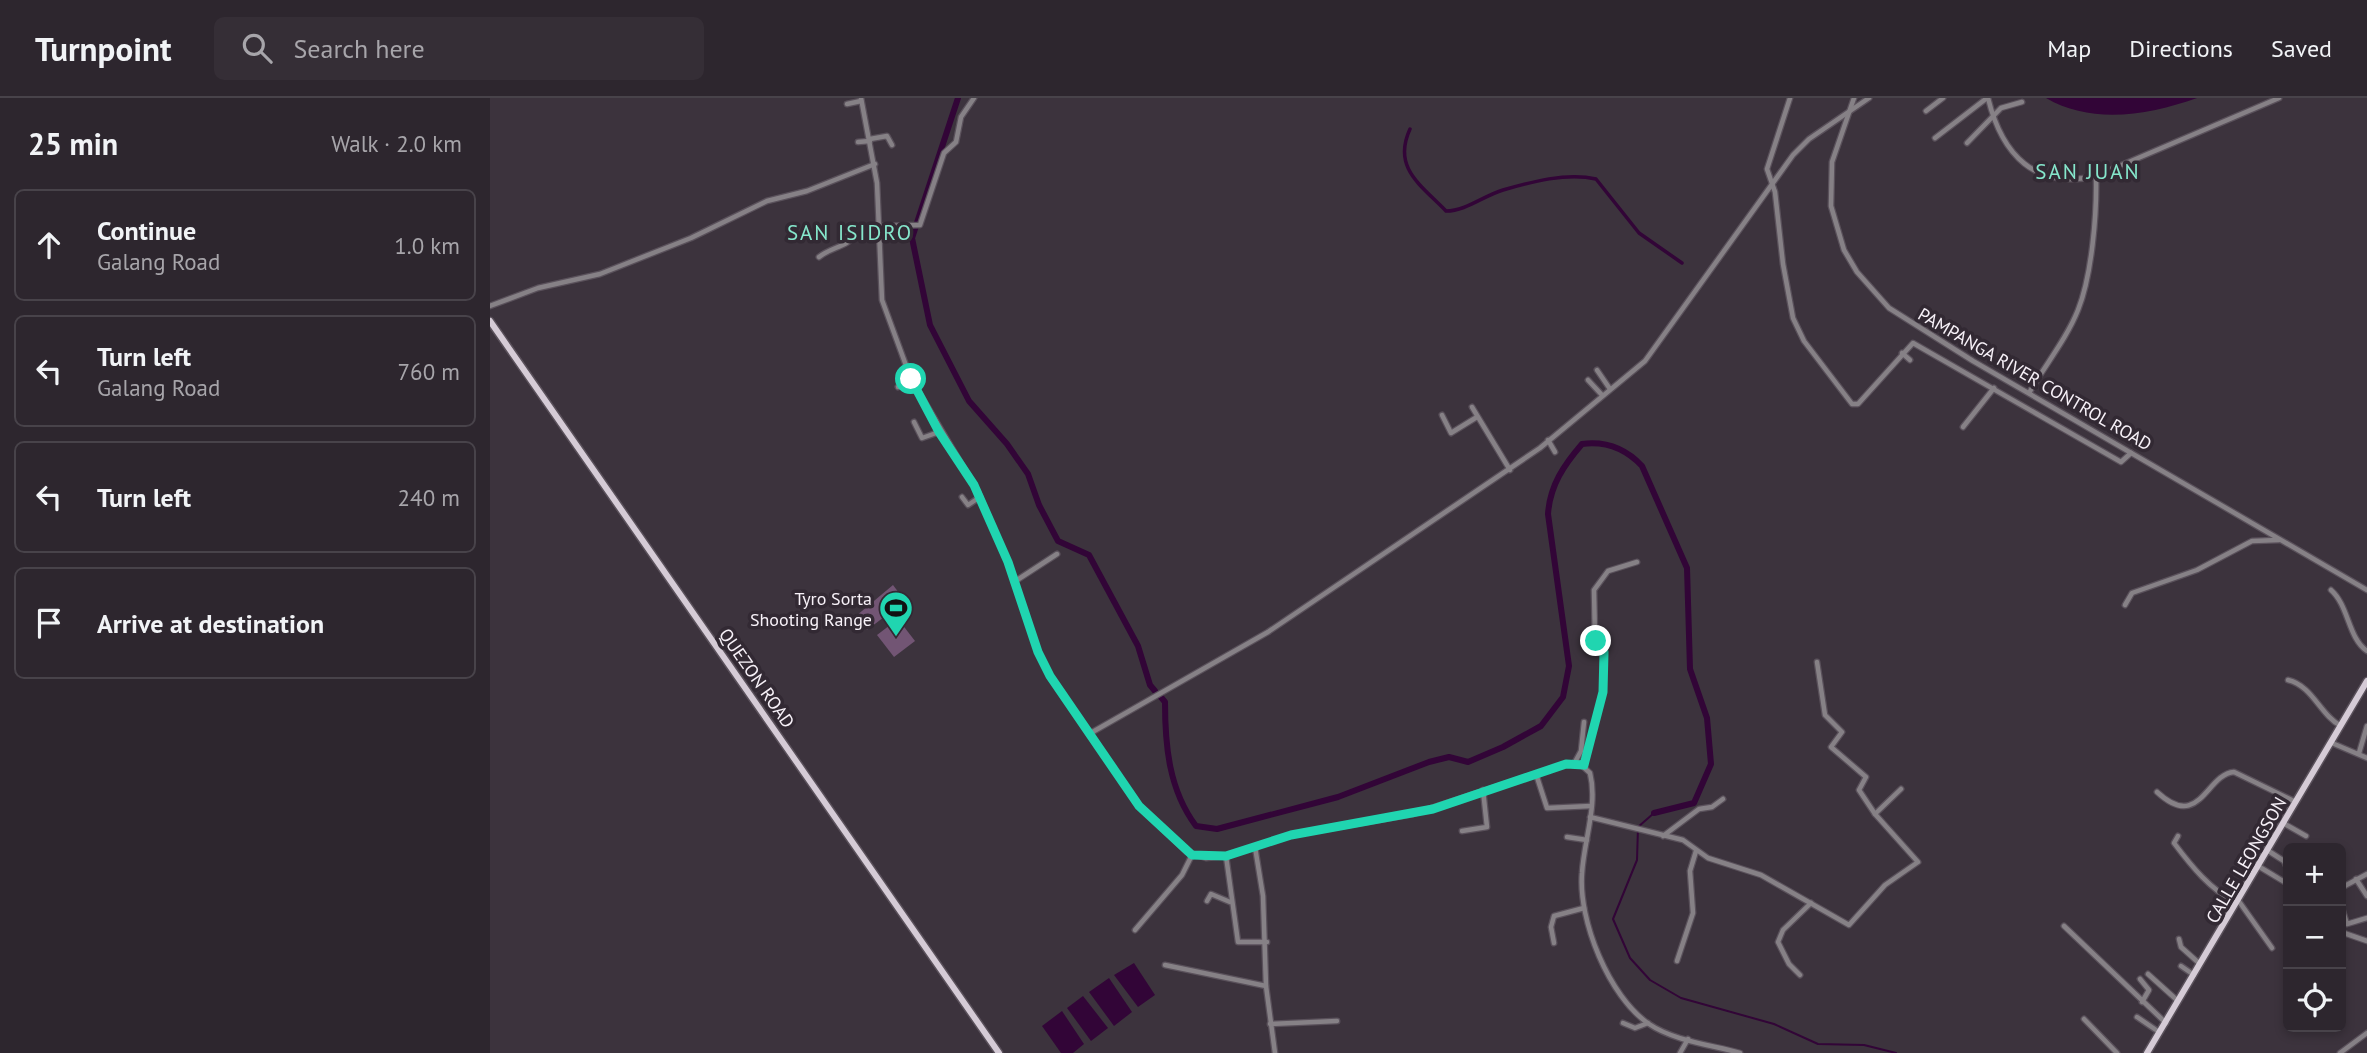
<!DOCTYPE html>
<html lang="en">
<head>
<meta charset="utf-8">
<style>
	body { margin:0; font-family:"PT Sans",sans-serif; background:#352e36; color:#f1f3f6 }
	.controls { position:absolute; right:21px; bottom:21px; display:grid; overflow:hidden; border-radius:10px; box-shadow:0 4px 10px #0003 }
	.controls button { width:63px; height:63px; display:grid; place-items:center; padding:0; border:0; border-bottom:2px solid #48434a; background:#2d262e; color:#f1f3f6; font:35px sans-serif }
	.stop { position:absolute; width:21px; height:21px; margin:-16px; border:5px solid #20d5b0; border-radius:50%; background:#fff }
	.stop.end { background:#20d5b0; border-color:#fff; box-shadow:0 2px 7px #0008 }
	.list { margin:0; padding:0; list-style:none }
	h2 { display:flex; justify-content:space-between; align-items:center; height:91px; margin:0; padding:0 28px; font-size:30px }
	h2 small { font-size:23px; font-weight:400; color:#a7a5aa }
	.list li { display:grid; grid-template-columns:46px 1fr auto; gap:21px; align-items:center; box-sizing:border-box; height:112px; margin:0 14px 14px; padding:0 14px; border:2px solid #48434a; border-radius:10px }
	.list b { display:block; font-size:26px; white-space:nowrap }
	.list p { margin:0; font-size:23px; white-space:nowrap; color:#a7a5aa }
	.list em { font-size:23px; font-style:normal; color:#a7a5aa }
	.icon { flex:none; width:38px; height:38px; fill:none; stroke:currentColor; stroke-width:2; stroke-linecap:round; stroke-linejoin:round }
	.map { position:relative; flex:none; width:1877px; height:955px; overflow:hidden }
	header { display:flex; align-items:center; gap:42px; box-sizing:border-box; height:98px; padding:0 35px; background:#2d262e; border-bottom:2px solid #48434a }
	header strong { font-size:33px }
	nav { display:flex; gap:38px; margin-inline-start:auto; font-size:24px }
	.search { width:490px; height:63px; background:#352e36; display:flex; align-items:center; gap:18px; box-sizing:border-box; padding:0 24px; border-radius:10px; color:#a7a5aa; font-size:26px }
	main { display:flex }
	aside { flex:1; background:#2d262e }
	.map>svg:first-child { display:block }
</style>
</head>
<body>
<header>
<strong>Turnpoint</strong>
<div class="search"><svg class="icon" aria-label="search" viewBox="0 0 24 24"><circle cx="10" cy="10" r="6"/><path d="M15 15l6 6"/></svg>Search here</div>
<nav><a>Map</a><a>Directions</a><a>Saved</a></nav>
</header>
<main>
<aside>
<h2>25 min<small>Walk · 2.0 km</small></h2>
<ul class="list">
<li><svg class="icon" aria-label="ahead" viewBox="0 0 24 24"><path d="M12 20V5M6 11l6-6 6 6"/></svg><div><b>Continue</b><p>Galang Road</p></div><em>1.0 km</em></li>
<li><svg class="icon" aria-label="left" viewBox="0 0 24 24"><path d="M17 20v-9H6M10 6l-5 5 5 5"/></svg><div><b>Turn left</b><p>Galang Road</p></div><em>760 m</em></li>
<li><svg class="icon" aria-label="left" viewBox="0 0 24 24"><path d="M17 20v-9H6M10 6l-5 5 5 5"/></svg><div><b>Turn left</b></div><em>240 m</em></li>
<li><svg class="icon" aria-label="arrive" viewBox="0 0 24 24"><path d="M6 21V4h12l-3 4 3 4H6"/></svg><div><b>Arrive at destination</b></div></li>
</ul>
</aside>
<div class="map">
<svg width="1877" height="955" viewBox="0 0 1877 955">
	<rect width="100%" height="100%" fill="#3c333d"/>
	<g fill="#725574">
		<polygon points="403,487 415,503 377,532 366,518"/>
		<polygon points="408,521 425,543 404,559 387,537"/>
	</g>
	<g fill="#320537">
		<path d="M1556,0H1707C1659,17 1602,27 1556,0Z"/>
		<polygon points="644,865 665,897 648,909 624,877"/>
		<polygon points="619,880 642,914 624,928 599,894"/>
		<polygon points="593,898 618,930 601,943 577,910"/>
		<polygon points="572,913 594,946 583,955 571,955 552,928"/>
	</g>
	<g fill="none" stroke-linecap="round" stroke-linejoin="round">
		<polyline stroke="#320537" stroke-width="2" points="1164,715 1148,729 1147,762 1123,821 1140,860 1160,882 1191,900 1284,926 1328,946 1374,947 1406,955"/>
		<path stroke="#320537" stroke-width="3.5" d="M920,31C902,70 931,87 956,113C976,113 993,98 1013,92C1041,84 1077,74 1106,81L1149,135L1192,165"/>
		<g stroke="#320537" stroke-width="6">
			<polyline points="468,0 422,140 440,227 479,303 517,346 538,376 549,407 568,443 599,457 648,548 660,587 665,593"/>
			<path d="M670,598L675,604C675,648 679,692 706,728L727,731L848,699L939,664L959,659L978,664L1013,649L1051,628L1073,599L1079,568L1058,416C1060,387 1074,367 1092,346C1115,343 1136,351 1152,368L1197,470L1200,571L1217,620L1221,666L1204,705L1164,715"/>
		</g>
		<g stroke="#5a515b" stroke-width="7">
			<g id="minor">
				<path d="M371,0L387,85L392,202L421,281L488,394L518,465L548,554L560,578L649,708L697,754L716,760L736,758L801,737L923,716L1076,666L1089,665L1100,675C1108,707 1094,742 1092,775C1088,822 1119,899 1159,926C1184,943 1222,947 1250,955"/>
				<polyline points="1300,0 1277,71 1285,94 1293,166 1303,220 1314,243 1362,306 1368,306 1423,245 1631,364 1641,355"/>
				<polyline points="1364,0 1342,64 1341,108 1354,152 1367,174 1399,210 1483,263 1877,492"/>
				<path d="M1498,0C1512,57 1545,92 1606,78L1789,0"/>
				<polyline points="357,6 371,3"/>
				<polyline points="1436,13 1453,0"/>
				<polyline points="1445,40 1497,0"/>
				<polyline points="380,41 397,38 402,47"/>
				<polyline points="368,44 380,43"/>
				<polyline points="1477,45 1511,10 1532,4"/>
				<polyline points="390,128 430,127 454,55 466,44 471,19 484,0"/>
				<polyline points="355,139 390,136"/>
				<path d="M329,159C341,149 358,149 366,136"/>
				<polyline points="0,208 48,190 110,176 201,140 277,103 317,93 385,66"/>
				<polyline points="1412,255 1420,262"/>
				<polyline points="1107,272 1120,291"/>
				<polyline points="1098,282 1112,297"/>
				<polyline points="408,289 421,281"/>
				<path d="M1539,295C1555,267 1576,242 1588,212C1602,177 1607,115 1606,78"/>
				<polyline points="982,309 1020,372"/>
				<polyline points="952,317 961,335 987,319"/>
				<polyline points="424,324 432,340 449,334"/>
				<polyline points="1473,329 1504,290"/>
				<polyline points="1058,342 1065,354"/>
				<polyline points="472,399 478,407 490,399"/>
				<polyline points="524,484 567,456"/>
				<path d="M1841,492C1859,508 1858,540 1877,553"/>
				<polyline points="1635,507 1642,495 1707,472 1762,443 1789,442"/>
				<polyline points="1327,564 1335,617 1352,634 1341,649 1376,679 1369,692 1385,716"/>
				<path d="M1798,582C1823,588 1830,617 1851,628"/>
				<polyline points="599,636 778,534 1050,350 1155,263 1303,57 1319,41 1379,0"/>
				<polyline points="1842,645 1877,660"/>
				<polyline points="1869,655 1877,628"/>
				<polyline points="1085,664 1091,653 1094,624"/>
				<polyline points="1094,667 1113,594 1114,554 1105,541 1104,492 1118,473 1147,464"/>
				<polyline points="1046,676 1057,710 1101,708"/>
				<path d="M1667,694C1710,734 1716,676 1744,674L1806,704"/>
				<polyline points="1100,719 1193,742 1218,760 1271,777 1359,827 1395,787 1428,764 1385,716 1411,691"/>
				<polyline points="1793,725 1816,738"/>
				<polyline points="972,733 997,729 993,692"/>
				<polyline points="1173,738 1209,711 1222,709 1233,701"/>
				<path d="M1688,738L1684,745C1702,769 1720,791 1746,805"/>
				<polyline points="1077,739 1097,742"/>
				<polyline points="765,749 773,798 776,888 785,955"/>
				<polyline points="1777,752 1794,763 1798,772"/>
				<polyline points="736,758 748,844 777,844"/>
				<polyline points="1768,768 1798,786"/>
				<polyline points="1866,781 1877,798"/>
				<polyline points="1851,790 1877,776"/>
				<polyline points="1748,802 1782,850"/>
				<polyline points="717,803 721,796 740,804"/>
				<polyline points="1851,807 1857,826 1877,820"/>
				<polyline points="1574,828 1676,925"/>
				<polyline points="645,832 692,777 702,757"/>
				<polyline points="1851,834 1877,843"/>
				<polyline points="1689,841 1691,849 1710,866"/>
				<polyline points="1064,845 1061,829 1064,818 1094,810"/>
				<polyline points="1851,847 1852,836"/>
				<polyline points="1187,863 1203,815 1200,773 1206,753"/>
				<polyline points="675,867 776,888"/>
				<polyline points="1691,868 1704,877"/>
				<polyline points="1658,876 1688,903"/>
				<polyline points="1310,877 1299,866 1288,844 1293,832 1321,805"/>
				<polyline points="1650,881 1659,892 1652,904"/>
				<polyline points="1647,919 1669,934"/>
				<polyline points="1594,921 1627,955"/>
				<polyline points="1133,925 1145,930 1158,925"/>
				<polyline points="780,926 847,923"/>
				<polyline points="1190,955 1198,941"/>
				<polyline points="1850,955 1877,935"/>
			</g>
		</g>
		<g stroke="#5a515b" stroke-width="9">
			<g id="major">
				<polyline points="0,223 509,955"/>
				<polyline points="1657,955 1877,583"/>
			</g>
		</g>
		<use href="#minor" stroke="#868186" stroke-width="4.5"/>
		<use href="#major" stroke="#d5cbd6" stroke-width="6"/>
	</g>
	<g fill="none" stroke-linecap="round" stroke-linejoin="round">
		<polyline stroke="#20d5b0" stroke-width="9" points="421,281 449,334 484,387 518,464 548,554 560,578 649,708 702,757 736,758 801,737 943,711 1076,666 1094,667 1113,594 1114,554 1106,543"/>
	</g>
	<defs>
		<g id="stadium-pin" transform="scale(1.75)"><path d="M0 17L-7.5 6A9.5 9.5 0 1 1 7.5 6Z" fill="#20d5b0" stroke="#322933"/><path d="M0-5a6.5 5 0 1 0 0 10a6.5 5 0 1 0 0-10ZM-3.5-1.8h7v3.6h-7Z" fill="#111"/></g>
	</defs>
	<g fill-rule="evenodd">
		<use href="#stadium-pin" x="406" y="510"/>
	</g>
	<g text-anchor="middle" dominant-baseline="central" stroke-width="7" stroke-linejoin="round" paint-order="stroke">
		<g font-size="18" fill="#f7f1f8" stroke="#322933">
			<text transform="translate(1545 281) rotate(30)">PAMPANGA RIVER CONTROL ROAD</text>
			<text transform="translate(267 580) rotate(55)">QUEZON ROAD</text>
			<text transform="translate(1756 762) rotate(-60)">CALLE LEONGSON</text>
		</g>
		<g font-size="18" fill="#f7f1f8" stroke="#322933" text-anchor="end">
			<text x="382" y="500">Tyro Sorta<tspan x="382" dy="21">Shooting Range</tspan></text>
		</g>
		<g font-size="21" letter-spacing="2" fill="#86e7cc" stroke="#322933">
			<text x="1598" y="73">SAN JUAN</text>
			<text x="360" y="134">SAN ISIDRO</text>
		</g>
	</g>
</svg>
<div class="controls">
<button>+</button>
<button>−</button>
<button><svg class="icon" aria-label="locate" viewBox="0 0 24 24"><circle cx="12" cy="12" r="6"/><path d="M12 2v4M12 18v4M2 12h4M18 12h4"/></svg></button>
</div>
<div class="stop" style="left:421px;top:281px"></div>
<div class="stop end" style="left:1106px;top:543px"></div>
</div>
</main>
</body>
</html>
